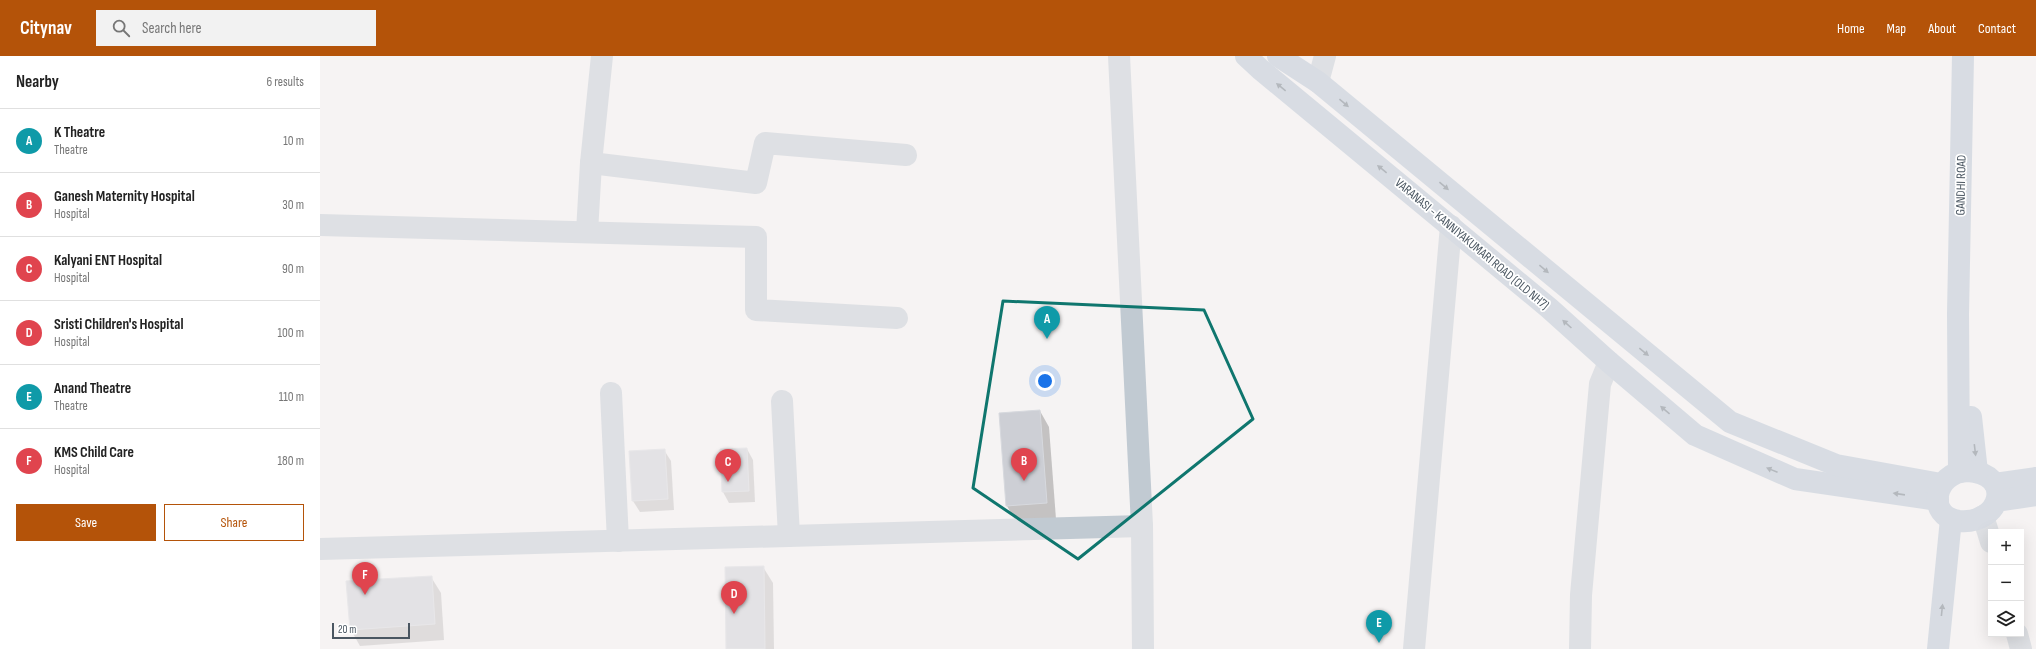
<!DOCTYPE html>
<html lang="en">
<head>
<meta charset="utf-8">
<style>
	body { margin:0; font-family:"Sofia Sans Condensed",sans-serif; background:#f2f2f2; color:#222 }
	.controls { position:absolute; right:12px; bottom:12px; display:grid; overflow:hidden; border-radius:0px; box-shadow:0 4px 16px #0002 }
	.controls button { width:36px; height:36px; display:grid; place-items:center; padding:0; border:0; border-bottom:1px solid #e0e0e0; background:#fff; color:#222; font:20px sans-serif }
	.scale { position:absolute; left:12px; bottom:10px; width:78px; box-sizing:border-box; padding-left:4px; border:2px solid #4a5661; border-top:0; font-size:11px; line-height:14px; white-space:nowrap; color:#4a5661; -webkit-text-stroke:3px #fff; paint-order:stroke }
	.you { position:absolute; left:725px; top:325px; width:14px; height:14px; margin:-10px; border:3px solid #fff; border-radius:50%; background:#1a73e8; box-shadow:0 0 0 6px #1a73e833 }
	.badge { display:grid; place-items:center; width:26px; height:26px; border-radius:50%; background:#b45309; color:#fff; font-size:13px; font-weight:700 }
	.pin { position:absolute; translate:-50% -33px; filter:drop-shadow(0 1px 2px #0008) }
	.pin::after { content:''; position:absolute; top:21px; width:14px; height:12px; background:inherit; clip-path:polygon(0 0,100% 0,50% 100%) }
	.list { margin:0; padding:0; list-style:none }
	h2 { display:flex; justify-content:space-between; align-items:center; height:52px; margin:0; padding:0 16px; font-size:17px }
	h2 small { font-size:13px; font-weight:400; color:#767676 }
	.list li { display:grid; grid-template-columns:26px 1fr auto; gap:12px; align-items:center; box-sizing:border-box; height:64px; padding:0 16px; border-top:1px solid #e0e0e0 }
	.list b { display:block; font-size:15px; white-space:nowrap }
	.list p { margin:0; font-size:13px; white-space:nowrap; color:#767676 }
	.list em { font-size:13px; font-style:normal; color:#767676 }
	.actions { display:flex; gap:8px; padding:12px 16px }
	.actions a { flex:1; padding:9px 0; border:1px solid #b45309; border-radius:0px; text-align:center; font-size:14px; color:#b45309 }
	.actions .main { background:#b45309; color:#fff }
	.icon { flex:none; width:22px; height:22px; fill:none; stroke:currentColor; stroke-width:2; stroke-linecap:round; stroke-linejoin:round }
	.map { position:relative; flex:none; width:1716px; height:593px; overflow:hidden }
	header { display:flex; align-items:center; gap:24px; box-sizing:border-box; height:56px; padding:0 20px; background:#b45309; color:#fff }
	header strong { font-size:19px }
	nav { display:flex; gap:22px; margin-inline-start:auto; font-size:14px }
	.search { width:280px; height:36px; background:#f2f2f2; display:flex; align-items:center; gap:10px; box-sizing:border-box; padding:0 14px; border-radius:0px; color:#767676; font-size:15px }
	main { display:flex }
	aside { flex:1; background:#fff }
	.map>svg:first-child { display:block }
</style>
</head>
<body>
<header>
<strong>Citynav</strong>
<div class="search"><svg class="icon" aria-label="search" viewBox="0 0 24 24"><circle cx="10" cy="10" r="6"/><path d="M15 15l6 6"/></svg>Search here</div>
<nav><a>Home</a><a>Map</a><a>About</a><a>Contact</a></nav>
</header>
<main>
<aside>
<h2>Nearby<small>6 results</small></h2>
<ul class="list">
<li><span class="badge" style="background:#0f9aa8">A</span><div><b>K Theatre</b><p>Theatre</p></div><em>10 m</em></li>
<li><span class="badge" style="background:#e0444e">B</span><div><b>Ganesh Maternity Hospital</b><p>Hospital</p></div><em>30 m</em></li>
<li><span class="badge" style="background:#e0444e">C</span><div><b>Kalyani ENT Hospital</b><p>Hospital</p></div><em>90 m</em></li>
<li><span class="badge" style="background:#e0444e">D</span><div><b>Sristi Children's Hospital</b><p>Hospital</p></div><em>100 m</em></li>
<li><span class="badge" style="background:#0f9aa8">E</span><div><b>Anand Theatre</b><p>Theatre</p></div><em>110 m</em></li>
<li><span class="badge" style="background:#e0444e">F</span><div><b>KMS Child Care</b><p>Hospital</p></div><em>180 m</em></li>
</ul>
<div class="actions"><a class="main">Save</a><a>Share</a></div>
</aside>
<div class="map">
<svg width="1716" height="593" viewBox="0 0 1716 593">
	<rect width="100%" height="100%" fill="#f5f3f3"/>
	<g fill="#0003">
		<polygon points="720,355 729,371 736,463 696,466 687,450"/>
		<polygon points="427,393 433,404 435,446 409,447 403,436"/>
		<polygon points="344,394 351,405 354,454 320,456 313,445"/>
		<polygon points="443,511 453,527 454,593 407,593"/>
		<polygon points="111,521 121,537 124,584 40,590 31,574"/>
	</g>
	<g fill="#cdcfd5" stroke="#d7d9de">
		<polygon points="720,354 727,447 686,450 679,357"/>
		<polygon points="427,392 429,435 402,436 400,393"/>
		<polygon points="345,393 348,443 312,445 309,395"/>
		<polygon points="444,510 445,593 406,593 405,511"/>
		<polygon points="112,520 115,568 30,574 26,525"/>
	</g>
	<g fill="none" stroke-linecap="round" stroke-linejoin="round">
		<g stroke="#c1cad2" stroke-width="22">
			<polyline points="799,0 822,470 823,593"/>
			<polyline points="998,26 1005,0"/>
			<polyline points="271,107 436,127 445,87 586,99"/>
			<polyline points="0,169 436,181 436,254 577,262"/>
			<polyline points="267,176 271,107 282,0"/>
			<polyline points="291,337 298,485"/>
			<polyline points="462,345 469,480"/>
			<polyline points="0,493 822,470"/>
			<polyline points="1094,593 1131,170"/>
			<polyline points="1260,593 1261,539 1280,328 1289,306"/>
		</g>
		<g stroke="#c1cad2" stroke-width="22">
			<polyline points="1663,460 1671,486"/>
			<polyline points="1697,578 1701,593"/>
		</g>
		<g stroke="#b3c2d1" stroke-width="22">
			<polyline points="926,0 940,13 1229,252 1289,306 1375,379 1475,423 1618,444"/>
			<polyline points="958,0 998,26 1410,366 1516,409 1621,428"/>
			<polyline points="1651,361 1657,416"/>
			<path d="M1648,415C1695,418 1681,469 1639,465C1606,461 1613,416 1648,415Z"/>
			<polyline points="1639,416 1638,258 1643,0"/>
			<polyline points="1675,428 1716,422"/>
			<polyline points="1677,445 1716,439"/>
			<polyline points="1618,593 1631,463"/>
		</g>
	</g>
	<defs><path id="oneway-solid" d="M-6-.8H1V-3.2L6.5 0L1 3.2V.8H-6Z"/></defs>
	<g fill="#64717d">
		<use href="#oneway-solid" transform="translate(961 31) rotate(-141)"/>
		<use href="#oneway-solid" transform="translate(1024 47) rotate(40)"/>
		<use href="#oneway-solid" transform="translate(1062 113) rotate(-141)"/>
		<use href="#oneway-solid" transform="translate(1124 130) rotate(40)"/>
		<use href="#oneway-solid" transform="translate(1224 213) rotate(40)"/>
		<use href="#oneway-solid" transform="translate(1247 268) rotate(-138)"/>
		<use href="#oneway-solid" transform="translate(1324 296) rotate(39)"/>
		<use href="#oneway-solid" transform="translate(1345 354) rotate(-140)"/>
		<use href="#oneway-solid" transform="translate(1655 394) rotate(83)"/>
		<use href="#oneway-solid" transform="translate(1452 414) rotate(-158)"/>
		<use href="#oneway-solid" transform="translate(1579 438) rotate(-172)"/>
		<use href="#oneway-solid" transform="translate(1622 554) rotate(-84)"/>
	</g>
	<path d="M0 0H1716V593H0ZM683,245L884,254L933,363L758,503L653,432Z" fill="#f5f3f3" fill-opacity=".55" fill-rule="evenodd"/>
	<path fill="none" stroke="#0f766e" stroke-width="3" stroke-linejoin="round" d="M683,245L884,254L933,363L758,503L653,432Z"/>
	<g text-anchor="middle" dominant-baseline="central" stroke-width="3.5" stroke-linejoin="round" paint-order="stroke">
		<g font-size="13" fill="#4a5661" stroke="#fff">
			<text transform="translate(1641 129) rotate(-89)">GANDHI ROAD</text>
			<text transform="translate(1152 188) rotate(40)">VARANASI - KANNIYAKUMARI ROAD (OLD NH7)</text>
		</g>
	</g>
</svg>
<div class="controls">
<button>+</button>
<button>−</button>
<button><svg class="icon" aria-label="layers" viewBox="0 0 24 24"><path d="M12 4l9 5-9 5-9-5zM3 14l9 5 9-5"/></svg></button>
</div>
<div class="scale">20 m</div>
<div class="you"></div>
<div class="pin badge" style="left:727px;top:283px;background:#0f9aa8">A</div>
<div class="pin badge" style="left:704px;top:425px;background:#e0444e">B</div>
<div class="pin badge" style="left:408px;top:426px;background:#e0444e">C</div>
<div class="pin badge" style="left:414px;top:558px;background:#e0444e">D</div>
<div class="pin badge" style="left:1059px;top:587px;background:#0f9aa8">E</div>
<div class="pin badge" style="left:45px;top:539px;background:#e0444e">F</div>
</div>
</main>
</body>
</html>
